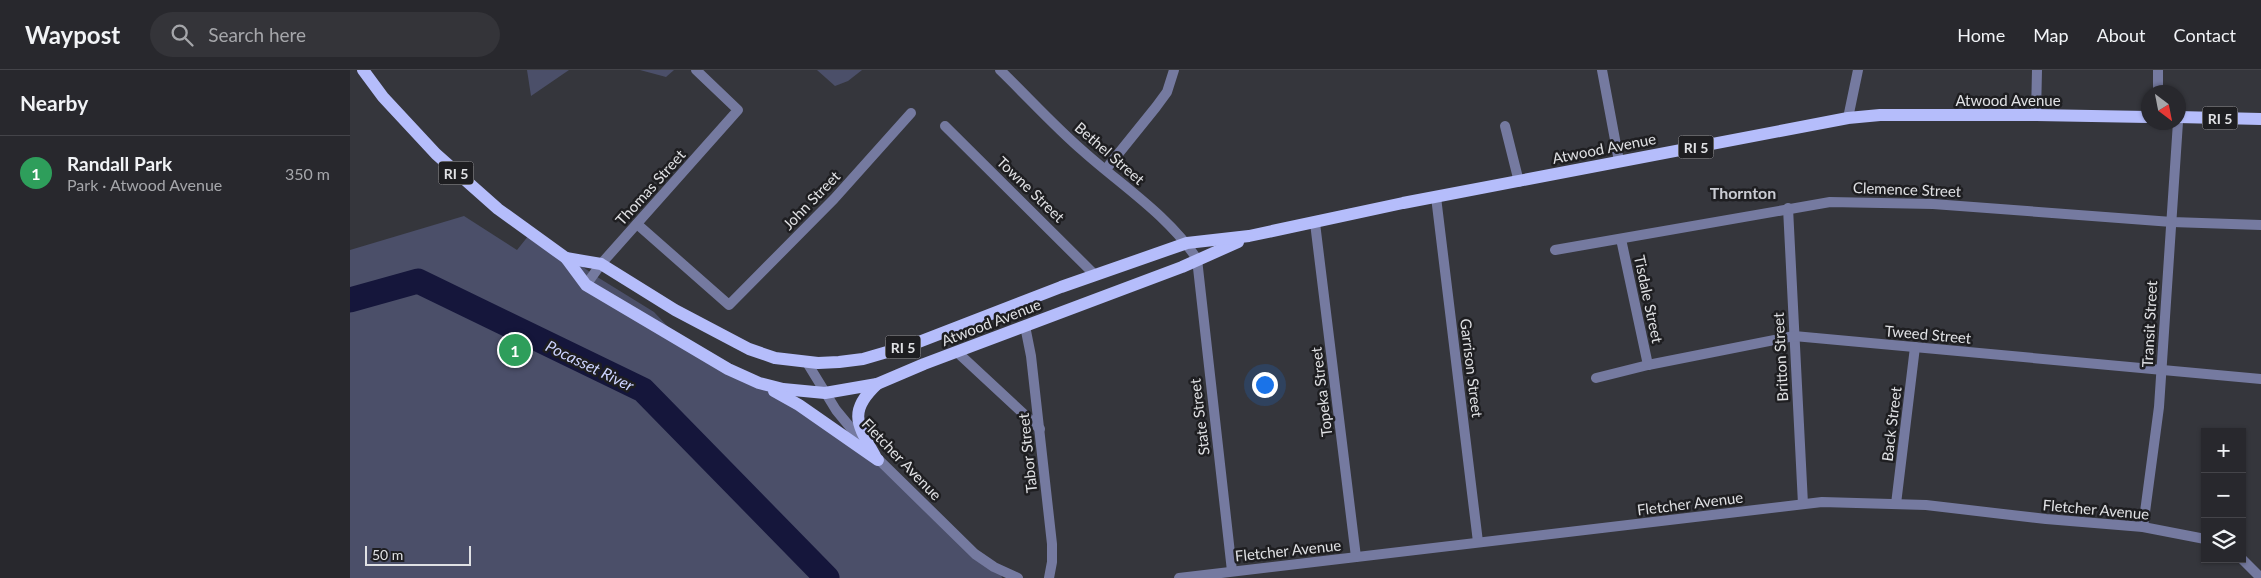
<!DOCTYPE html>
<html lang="en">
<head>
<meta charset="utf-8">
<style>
	body { margin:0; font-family:Lato,sans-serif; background:#343439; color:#f1f3f6 }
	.controls { position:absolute; right:15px; bottom:15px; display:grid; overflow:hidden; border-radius:0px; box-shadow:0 1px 4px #0004 }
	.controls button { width:45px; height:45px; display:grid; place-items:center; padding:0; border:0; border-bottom:1px solid #444449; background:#28282d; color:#f1f3f6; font:25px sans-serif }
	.compass { position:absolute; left:1791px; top:15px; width:45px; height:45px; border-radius:50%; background:#28282d; box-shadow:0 1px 4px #0004; rotate:148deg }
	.scale { position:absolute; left:15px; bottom:12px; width:106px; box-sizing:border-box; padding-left:5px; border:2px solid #e0e1e4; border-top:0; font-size:14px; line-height:18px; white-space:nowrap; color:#e0e1e4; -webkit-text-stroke:4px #1e1e21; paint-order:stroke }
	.you { position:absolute; left:914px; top:314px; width:18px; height:18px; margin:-12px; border:4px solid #fff; border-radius:50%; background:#1a73e8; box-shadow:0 0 0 8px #1a73e833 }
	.badge { display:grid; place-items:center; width:32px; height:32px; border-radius:50%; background:#95cc3b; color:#fff; font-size:16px; font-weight:700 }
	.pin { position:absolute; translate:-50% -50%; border:2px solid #fff; box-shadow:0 1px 5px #0006 }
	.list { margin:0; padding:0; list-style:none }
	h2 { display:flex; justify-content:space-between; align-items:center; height:65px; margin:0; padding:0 20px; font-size:21px }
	h2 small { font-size:16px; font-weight:400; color:#a5a6aa }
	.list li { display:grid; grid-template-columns:32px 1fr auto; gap:15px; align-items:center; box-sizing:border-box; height:75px; padding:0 20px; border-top:1px solid #444449 }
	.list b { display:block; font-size:19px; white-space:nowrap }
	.list p { margin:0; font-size:16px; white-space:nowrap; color:#a5a6aa }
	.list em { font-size:16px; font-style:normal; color:#a5a6aa }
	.icon { flex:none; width:28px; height:28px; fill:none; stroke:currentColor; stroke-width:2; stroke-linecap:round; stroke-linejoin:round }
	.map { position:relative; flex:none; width:1911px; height:508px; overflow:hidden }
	header { display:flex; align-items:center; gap:30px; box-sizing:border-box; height:70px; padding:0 25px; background:#28282d; border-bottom:1px solid #444449 }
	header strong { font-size:24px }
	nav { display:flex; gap:28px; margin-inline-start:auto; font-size:18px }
	.search { width:350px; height:45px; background:#343439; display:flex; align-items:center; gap:12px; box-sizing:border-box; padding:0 18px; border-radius:28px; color:#a5a6aa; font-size:19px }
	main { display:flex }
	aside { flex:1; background:#28282d }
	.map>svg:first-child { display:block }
</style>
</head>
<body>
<header>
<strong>Waypost</strong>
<div class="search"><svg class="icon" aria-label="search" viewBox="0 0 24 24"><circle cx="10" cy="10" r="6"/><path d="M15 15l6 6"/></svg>Search here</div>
<nav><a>Home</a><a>Map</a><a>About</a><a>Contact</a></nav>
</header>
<main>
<aside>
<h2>Nearby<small></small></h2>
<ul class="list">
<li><span class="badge" style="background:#2e9e5b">1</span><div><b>Randall Park</b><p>Park · Atwood Avenue</p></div><em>350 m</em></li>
</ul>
</aside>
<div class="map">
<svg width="1911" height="508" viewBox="0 0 1911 508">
	<rect width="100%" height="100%" fill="#35363c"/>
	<g fill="#4b4f69">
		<polygon points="177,0 219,0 181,26"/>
		<polygon points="290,0 324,0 316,7"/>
		<polygon points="467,0 512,0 498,11 485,16"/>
		<polygon points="114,146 167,180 179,165 190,166 244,205 304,242 338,278 422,319 511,376 651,504 652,508 0,508 0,180"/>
	</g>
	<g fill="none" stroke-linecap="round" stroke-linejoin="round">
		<polyline stroke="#15163b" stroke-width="25" points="0,230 68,211 293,320 477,508"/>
		<g stroke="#757aa0" stroke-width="10">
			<path d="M650,0C678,27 704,56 733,81C771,115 819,146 847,189L882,501"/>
			<polyline points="1252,0 1269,91"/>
			<polyline points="1808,22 1808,0"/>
			<polyline points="1686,45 1687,0"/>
			<polyline points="1498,48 1508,0"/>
			<polyline points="595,56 745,205"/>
			<polyline points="1155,56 1169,112"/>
			<polyline points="756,99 806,37 817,22 824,0"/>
			<polyline points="1086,127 1128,472"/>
			<polyline points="1438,138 1453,434"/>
			<polyline points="965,153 1006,487"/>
			<polyline points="287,154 379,235 484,129 561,43"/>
			<polyline points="1271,169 1298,295"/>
			<polyline points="1205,180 1480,132 1583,134 1822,152 1911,155"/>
			<polyline points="236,215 251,194 388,40 346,0"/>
			<polyline points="675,256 681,286 702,474 702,492 699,508"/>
			<polyline points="607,282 690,359"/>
			<polyline points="1246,308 1298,295 1444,266 1911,309"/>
			<polyline points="1546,434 1565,277"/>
			<polyline points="1793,457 1809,337 1828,52"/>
		</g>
		<g stroke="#757aa0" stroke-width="10">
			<polyline points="456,291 486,340 514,374"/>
			<polyline points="524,385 625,484 644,497 668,508"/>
			<polyline points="1892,489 1911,508"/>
			<polyline points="829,508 1472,432 1576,435 1696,449 1793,457 1855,469"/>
		</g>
		<g stroke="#b5bdfb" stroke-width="12">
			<polyline points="13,0 33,27 86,84 148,139 216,188 236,215 378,299 409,313 433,319 475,323 527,314 574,294 832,197 888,172"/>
			<polyline points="1828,47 1911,49"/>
			<polyline points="216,188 251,194 325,240 399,279 425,288 468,293 489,292 513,289 561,275 711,217 837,173 899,166 1053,133 1498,48 1530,45 1686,45 1798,47"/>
			<polyline points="424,321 449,335 528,390"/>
			<path d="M525,386C508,355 497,342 527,314"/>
		</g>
	</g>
	<g text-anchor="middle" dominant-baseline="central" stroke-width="5" stroke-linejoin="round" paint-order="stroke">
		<g fill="#1e1e21" stroke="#a6a6aa" stroke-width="1">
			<rect x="1852.5" y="36.5" width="35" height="23" rx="4"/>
			<rect x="1328.5" y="65.5" width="35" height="23" rx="4"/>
			<rect x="88.5" y="91.5" width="35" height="23" rx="4"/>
			<rect x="535.5" y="265.5" width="35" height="23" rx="4"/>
		</g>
		<g font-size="14" font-weight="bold" fill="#e0e1e4">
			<text x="1870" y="48">RI 5</text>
			<text x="1346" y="77">RI 5</text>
			<text x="106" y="103">RI 5</text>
			<text x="553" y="277">RI 5</text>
		</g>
		<g font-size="15" fill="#e0e1e4" stroke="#1e1e21">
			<text x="1658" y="30">Atwood Avenue</text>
			<text transform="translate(1254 78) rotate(-11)">Atwood Avenue</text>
			<text transform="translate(760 83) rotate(41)">Bethel Street</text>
			<text transform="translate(300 117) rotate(-48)">Thomas Street</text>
			<text transform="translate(681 119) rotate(44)">Towne Street</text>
			<text transform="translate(1557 119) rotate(2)">Clemence Street</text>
			<text transform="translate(461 130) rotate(-46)">John Street</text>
			<text transform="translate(1299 229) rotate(78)">Tisdale Street</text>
			<text transform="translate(641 252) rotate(-21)">Atwood Avenue</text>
			<text transform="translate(1799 254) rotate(-87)">Transit Street</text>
			<text transform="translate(1578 264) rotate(5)">Tweed Street</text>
			<text transform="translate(1430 287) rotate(-93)">Britton Street</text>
			<text transform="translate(1122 298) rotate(83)">Garrison Street</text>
			<text transform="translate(971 322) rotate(-97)">Topeka Street</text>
			<text transform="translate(849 347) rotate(-97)">State Street</text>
			<text transform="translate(1541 354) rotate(-83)">Back Street</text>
			<text transform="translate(677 383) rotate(-96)">Tabor Street</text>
			<text transform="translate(552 389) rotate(46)">Fletcher Avenue</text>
			<text transform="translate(1340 433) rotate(-7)">Fletcher Avenue</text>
			<text transform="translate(1746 439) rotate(5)">Fletcher Avenue</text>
			<text transform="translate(938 480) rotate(-6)">Fletcher Avenue</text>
		</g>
		<g font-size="16" font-weight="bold" fill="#caccd3" stroke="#1e1e21">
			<text x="1393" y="122">Thornton</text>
		</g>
		<g font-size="16" font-style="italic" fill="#cdd4ff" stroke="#1e1e21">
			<text transform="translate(240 295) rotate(26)">Pocasset River</text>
		</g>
	</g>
</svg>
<div class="controls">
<button>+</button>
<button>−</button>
<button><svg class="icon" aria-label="layers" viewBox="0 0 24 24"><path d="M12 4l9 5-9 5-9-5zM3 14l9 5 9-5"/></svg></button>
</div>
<svg class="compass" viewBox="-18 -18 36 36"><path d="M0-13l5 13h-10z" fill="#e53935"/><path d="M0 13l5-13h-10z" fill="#a5a6aa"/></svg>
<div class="scale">50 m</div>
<div class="you"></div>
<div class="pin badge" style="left:165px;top:280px;background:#2e9e5b">1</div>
</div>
</main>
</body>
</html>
